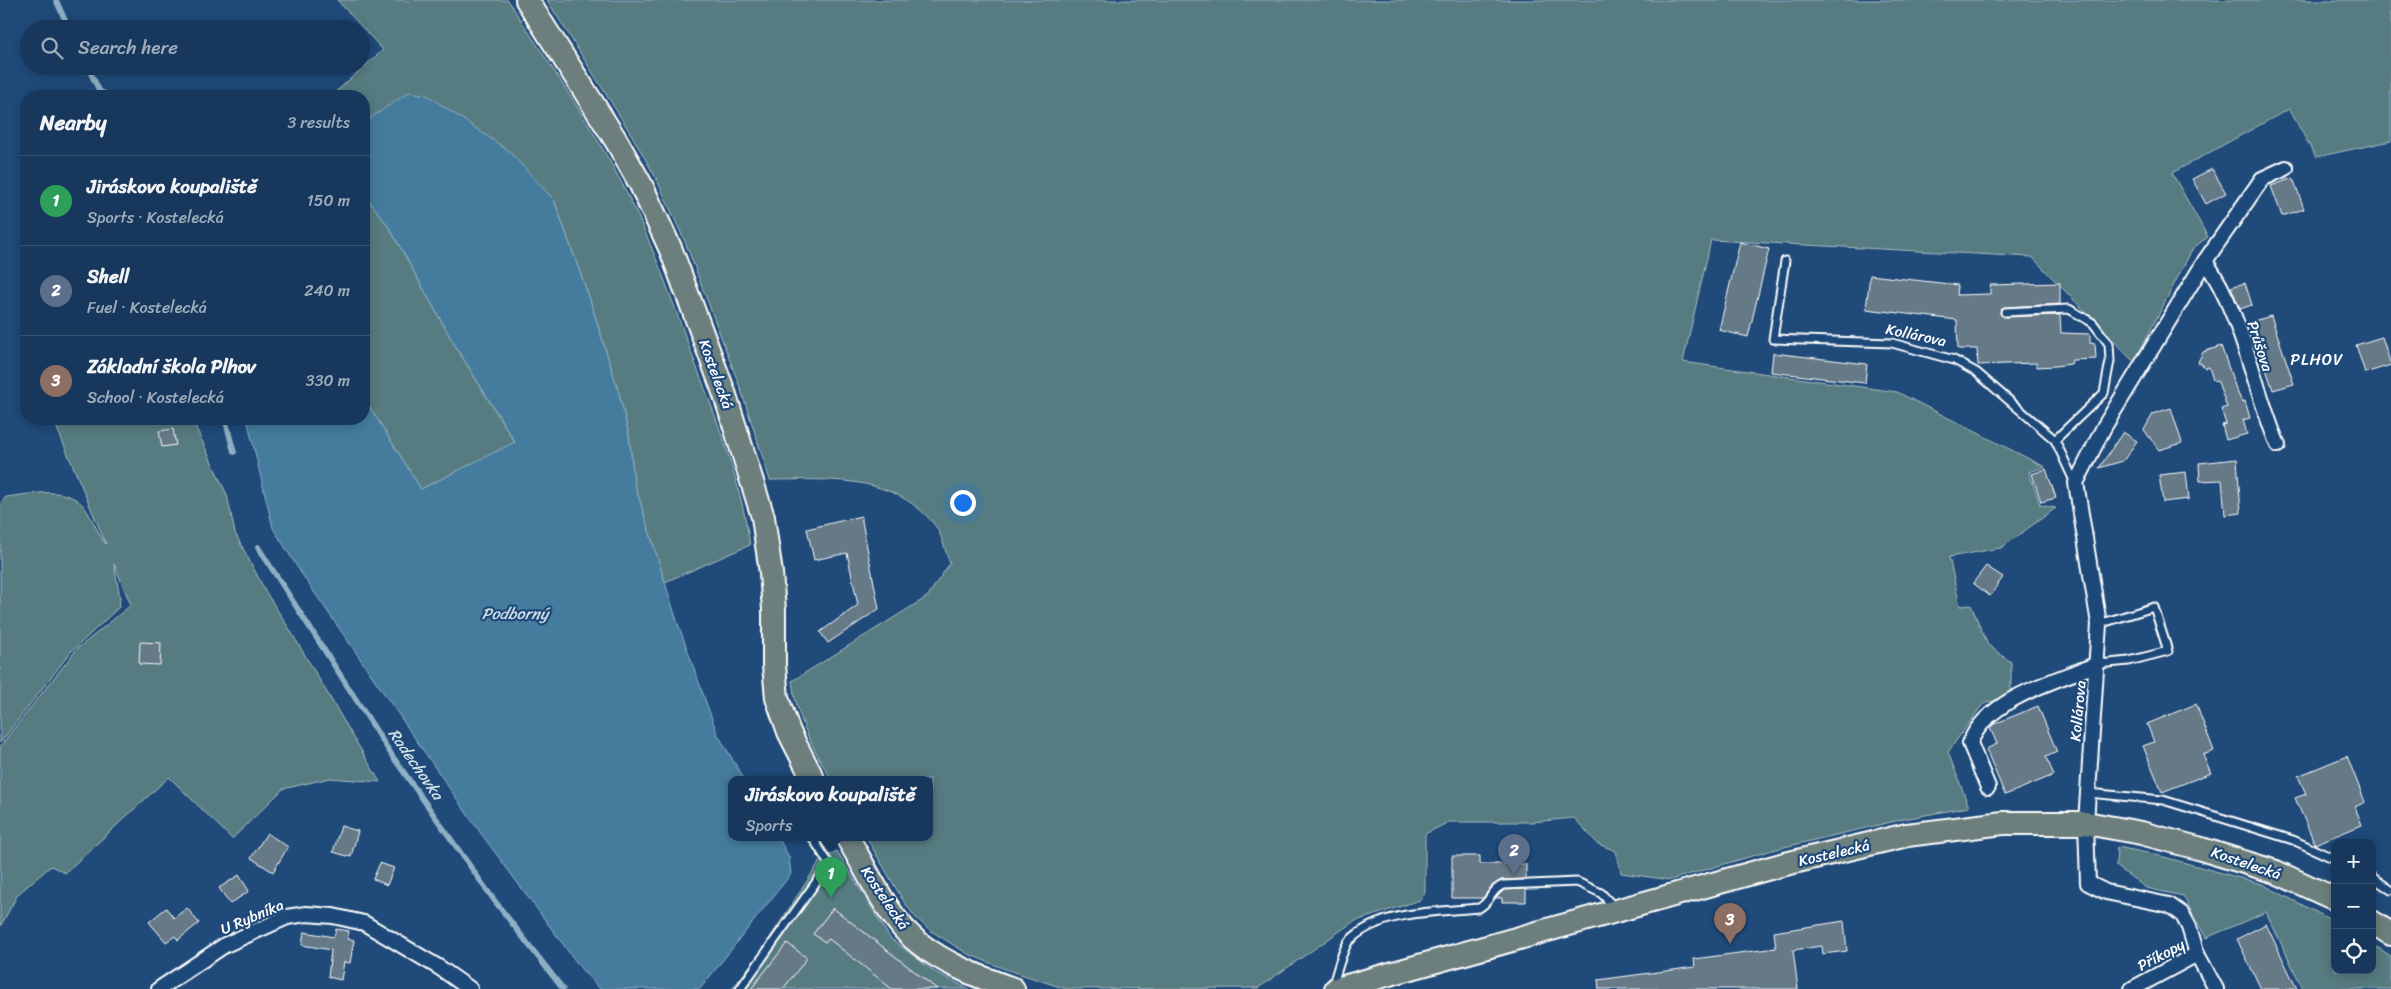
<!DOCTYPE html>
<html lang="en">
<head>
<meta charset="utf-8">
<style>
	body { margin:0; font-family:Sriracha,sans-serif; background:#244365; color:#f1f3f6 }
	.controls { position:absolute; right:15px; bottom:15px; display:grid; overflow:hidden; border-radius:10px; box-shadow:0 2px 12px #0003 }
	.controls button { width:45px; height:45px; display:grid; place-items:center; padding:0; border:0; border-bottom:1px solid #365272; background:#17385c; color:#f1f3f6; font:25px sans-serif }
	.you { position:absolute; left:962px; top:502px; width:18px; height:18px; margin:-12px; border:4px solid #fff; border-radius:50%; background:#1a73e8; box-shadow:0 0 0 8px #1a73e833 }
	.badge { display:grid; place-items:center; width:32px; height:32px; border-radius:50%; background:#ff9aa2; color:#fff; font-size:16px; font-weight:700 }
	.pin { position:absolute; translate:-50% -41px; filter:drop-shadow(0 1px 2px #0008) }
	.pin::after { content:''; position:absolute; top:26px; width:18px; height:15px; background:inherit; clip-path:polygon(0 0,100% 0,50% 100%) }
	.popup { position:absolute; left:728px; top:776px; width:205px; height:65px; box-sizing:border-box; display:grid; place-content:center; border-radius:10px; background:#17385c; filter:drop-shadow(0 1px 4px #0005); font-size:16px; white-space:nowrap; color:#9eacbb }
	.popup b { font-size:19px; color:#f1f3f6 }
	.popup::after { content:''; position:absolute; left:50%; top:100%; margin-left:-10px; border:10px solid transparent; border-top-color:#17385c }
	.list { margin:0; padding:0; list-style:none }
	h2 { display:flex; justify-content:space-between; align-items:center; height:65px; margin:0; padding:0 20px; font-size:21px }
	h2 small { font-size:16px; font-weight:400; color:#9eacbb }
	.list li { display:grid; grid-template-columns:32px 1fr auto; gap:15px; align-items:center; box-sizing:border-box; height:90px; padding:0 20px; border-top:1px solid #365272 }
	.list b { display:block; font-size:19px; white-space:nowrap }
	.list p { margin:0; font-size:16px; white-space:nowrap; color:#9eacbb }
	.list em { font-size:16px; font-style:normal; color:#9eacbb }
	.icon { flex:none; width:28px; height:28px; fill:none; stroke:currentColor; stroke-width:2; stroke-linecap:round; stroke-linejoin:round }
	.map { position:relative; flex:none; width:2391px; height:989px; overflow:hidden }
	.search { position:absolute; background:#17385c; box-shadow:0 2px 12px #0003; left:20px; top:20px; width:350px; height:55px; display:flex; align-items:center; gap:12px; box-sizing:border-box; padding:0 18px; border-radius:28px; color:#9eacbb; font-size:19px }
	.panel { position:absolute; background:#17385c; box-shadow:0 2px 12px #0003; left:20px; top:90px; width:350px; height:335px; border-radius:20px }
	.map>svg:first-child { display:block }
</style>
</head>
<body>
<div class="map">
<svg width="2391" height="989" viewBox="0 0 2391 989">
	<rect width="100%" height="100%" fill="#1f4a7a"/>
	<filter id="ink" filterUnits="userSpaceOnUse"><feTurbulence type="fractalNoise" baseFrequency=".02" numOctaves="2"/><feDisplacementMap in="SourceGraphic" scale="10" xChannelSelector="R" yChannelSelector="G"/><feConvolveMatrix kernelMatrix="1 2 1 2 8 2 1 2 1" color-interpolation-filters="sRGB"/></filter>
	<g filter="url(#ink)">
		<g fill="#577b81" stroke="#abbdc0">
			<path d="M337,0H508C548,63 593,126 627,193C655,249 675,309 697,368C719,425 741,484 750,545L665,582L634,482L629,435L619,393L590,300L554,200L369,119L364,126V96H331L383,50Z"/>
			<path d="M547,0H2391V141L2316,157L2289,109L2172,173L2208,237L2193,248L2134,362L2032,257L1711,240L1683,362L1897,392L2045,467L2029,472L2040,505L2056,508L2001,548L1949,557L1960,606L1971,605L1988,645L2011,662V696L1983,704L1948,752L1969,807L1904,819L1776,849L1670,880L1621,873L1616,851L1598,844L1574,818L1532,822H1449L1425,834V893L1420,900L1353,922L1258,988L1066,989L1005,969L968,954L931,931L916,918L904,902L866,837H930V779H831C813,749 796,716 792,681L927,597L950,563C945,552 942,533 934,524C891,473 830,480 770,480L741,390L686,244L656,178L631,134Z"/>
			<polygon points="364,194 389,227 453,342 515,443 421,489 364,398"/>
			<path d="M53,419H192L227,495L235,533L267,594L290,630L380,782L330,778L283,789L232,839L169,777L65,873L51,866L18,894L0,927V746L77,649L131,605L114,564L120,598L119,607L70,653L0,743V504L6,497C31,494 69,485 85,508C93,519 99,536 106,544Z"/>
			<polygon points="2117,847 2153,854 2262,884 2335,922 2335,970 2372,970 2372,944 2391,956 2391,989 2303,989 2266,912 2206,938 2183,896 2146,888 2116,866"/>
			<polygon points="837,851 890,938 935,972 969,989 732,989 762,950 822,858"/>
		</g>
		<polygon fill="#447c9d" stroke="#8fb0c4" points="409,92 427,95 509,151 554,200 590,300 619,393 629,435 634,482 676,618 717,733 744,779 732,779 732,837 778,837 789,857 791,874 700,989 600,989 582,970 474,824 301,573 273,528 247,419 364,419 364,398 421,489 515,442 453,342 389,227 364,194 364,126 369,119"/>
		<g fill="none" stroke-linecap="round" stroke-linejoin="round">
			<g stroke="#8fb0c4" stroke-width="5.5">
				<polyline points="56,0 69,29"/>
				<polyline points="87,66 102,96"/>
				<polyline points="99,91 110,96"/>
				<polyline points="225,419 234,452"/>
				<polyline points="258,547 393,757 494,900 563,989"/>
			</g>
		</g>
		<g fill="#657987" stroke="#fff">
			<polygon points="2212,169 2226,193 2206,204 2192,179"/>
			<polygon points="2293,178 2304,209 2282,216 2271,186"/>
			<polygon points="1740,242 1769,249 1748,337 1719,330"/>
			<polygon points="1870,275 1958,285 1957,295 1990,294 1990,285 2060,283 2060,304 2005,307 2001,309 2000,314 2005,317 2060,315 2061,333 2090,334 2090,343 2095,344 2096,359 2072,360 2071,364 2055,366 2037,367 2037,363 1978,365 1977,349 1958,349 1957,320 1866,309"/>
			<polygon points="2245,283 2252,305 2240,309 2231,287"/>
			<polygon points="2271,316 2294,384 2273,390 2250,322"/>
			<polygon points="2382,337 2391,365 2365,373 2356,345"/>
			<polygon points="2221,346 2236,389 2242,402 2245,401 2250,418 2243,420 2247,434 2226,440 2222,425 2226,424 2221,409 2227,407 2218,382 2213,380 2209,367 2205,368 2203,365 2198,362 2203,352"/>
			<polygon points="1773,353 1867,364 1865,383 1771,372"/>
			<polygon points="2171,408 2182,443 2159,450 2144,430 2153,414"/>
			<polygon points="173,429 176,445 162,447 159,431"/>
			<polygon points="2123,432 2137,441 2123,461 2099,468"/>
			<polygon points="2237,459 2241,513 2225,515 2222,480 2200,481 2199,463"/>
			<polygon points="2046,469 2056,498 2041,502 2032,474"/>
			<polygon points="2186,472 2189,499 2163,502 2159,475"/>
			<polygon points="861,516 879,609 828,643 820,632 858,605 847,553 814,560 807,529"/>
			<polygon points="1986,566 2003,577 1990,596 1973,583"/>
			<polygon points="140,642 161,643 160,665 139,664"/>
			<polygon points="2196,704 2214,751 2203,755 2211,773 2162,792 2143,746 2154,742 2147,724"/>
			<polygon points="2038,706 2057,752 2046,757 2054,775 2005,795 1986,749 1997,744 1990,728 1994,724"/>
			<polygon points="2347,756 2365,802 2355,807 2362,825 2315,844 2295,798 2306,794 2298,776"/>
			<polygon points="341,826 358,831 351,857 333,852"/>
			<polygon points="267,833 288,847 273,872 251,858"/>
			<polygon points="1452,856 1480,856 1480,864 1526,864 1526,879 1501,880 1492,886 1483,898 1452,898"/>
			<polygon points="380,863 394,868 387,885 373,879"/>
			<polygon points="239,875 249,891 230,904 219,888"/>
			<polygon points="1526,889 1526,902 1502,902 1502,898 1496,898 1504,890"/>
			<polygon points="166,908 174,918 187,908 199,923 178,940 175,936 166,942 149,922"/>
			<polygon points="833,908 937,989 892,989 829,939 825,942 813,934"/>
			<polygon points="1844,921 1847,951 1823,954 1822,946 1793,950 1798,989 1599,989 1598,980 1695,967 1694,959 1776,948 1774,932"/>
			<polygon points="2266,924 2297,989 2261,989 2237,939"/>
			<polygon points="336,929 349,931 347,939 354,940 350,963 344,962 341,980 328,977 331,950 302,945 304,932 334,937"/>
			<polygon points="787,943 807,958 783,989 751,989"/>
		</g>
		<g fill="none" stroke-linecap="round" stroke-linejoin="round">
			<g stroke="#fff" stroke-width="11">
				<g id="service">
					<polyline points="1785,261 1773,339 1892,343 1954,360 1976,372 2055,440 2075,483"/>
					<polyline points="2005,312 2069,309 2093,323 2109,344 2110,361 2104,393 2055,440"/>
					<polyline points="2098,664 2129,661 2168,651 2154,607 2099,624"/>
					<polyline points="2088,793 2163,800 2293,840 2335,859"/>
					<polyline points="2372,877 2391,890"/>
					<path d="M1332,987C1336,976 1343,946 1350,940C1382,910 1437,912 1479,908C1492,901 1490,890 1503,885L1577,882L1601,893L1615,908"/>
					<polyline points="740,989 829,864 812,837"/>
				</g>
			</g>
			<g stroke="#fff" stroke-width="18">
				<g id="minor">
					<path d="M2205,261C2242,313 2253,386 2278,445"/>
					<path d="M1988,787L1970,743C1986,699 2057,680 2098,664"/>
					<polyline points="2197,954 2189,927 2182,914 2169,905 2106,892 2088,883 2086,823 2099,624 2076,483 2104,427 2205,261 2262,179 2286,168"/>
					<polyline points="159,989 225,945 287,917 306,914 333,916 364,923 440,968 470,989"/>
					<polyline points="2132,989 2197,954 2216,989"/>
				</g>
			</g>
			<g stroke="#fff" stroke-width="26">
				<g id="primary">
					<polyline points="527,0 617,142 641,185 671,250 725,395 763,517 771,573 774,610 774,665 777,698 789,732 813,779"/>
					<path d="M847,837C865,867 880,901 903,928C930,959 976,976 1013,989"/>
					<polyline points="2372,922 2391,934"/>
					<polyline points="1336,989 1781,865 1907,835 2003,823 2086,823 2141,833 2198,848 2276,872 2335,899"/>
				</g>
			</g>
			<use href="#service" stroke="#1f4a7a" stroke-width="7"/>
			<use href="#minor" stroke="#1f4a7a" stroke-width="14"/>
			<use href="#primary" stroke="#6c7f7c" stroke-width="22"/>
		</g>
	</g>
	<g text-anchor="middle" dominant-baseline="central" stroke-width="4.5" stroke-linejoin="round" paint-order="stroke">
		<g font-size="15" fill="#fff" stroke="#1f4a7a">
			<text transform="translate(1916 335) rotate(12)">Kollárova</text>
			<text transform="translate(2260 346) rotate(72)">Průšova</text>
			<text transform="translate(716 374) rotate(70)">Kostelecká</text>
			<text transform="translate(2078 711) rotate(-85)">Kollárova</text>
			<text transform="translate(1834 853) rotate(-13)">Kostelecká</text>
			<text transform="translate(2246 863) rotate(19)">Kostelecká</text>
			<text transform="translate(885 898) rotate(56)">Kostelecká</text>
			<text transform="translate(252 917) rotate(-23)">U Rybníka</text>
			<text transform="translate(2161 955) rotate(-28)">Příkopy</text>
		</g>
		<g font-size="16" letter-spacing="1" fill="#fff" stroke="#1f4a7a">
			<text x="2317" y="359">PLHOV</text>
		</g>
		<g font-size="16" font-style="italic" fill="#d0dee6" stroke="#1f4a7a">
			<text x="515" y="613">Podborný</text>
			<text transform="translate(416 764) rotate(55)">Radechovka</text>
		</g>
	</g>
</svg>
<div class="controls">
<button>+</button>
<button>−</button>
<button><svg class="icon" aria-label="locate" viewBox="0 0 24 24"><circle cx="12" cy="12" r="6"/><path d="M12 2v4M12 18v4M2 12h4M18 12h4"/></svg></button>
</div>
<div class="you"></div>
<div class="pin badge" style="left:831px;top:898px;background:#2e9e5b">1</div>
<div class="popup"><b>Jiráskovo koupaliště</b>Sports</div>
<div class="pin badge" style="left:1514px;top:875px;background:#5c6f8a">2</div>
<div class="pin badge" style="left:1730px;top:944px;background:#8d6e63">3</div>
<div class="search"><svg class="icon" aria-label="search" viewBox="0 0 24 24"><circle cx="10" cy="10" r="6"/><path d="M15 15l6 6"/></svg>Search here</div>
<section class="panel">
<h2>Nearby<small>3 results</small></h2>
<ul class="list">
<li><span class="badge" style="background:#2e9e5b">1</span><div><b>Jiráskovo koupaliště</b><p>Sports · Kostelecká</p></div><em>150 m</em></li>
<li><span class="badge" style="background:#5c6f8a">2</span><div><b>Shell</b><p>Fuel · Kostelecká</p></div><em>240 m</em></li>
<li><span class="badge" style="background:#8d6e63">3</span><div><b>Základní škola Plhov</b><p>School · Kostelecká</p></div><em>330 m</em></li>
</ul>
</section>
</div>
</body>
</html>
